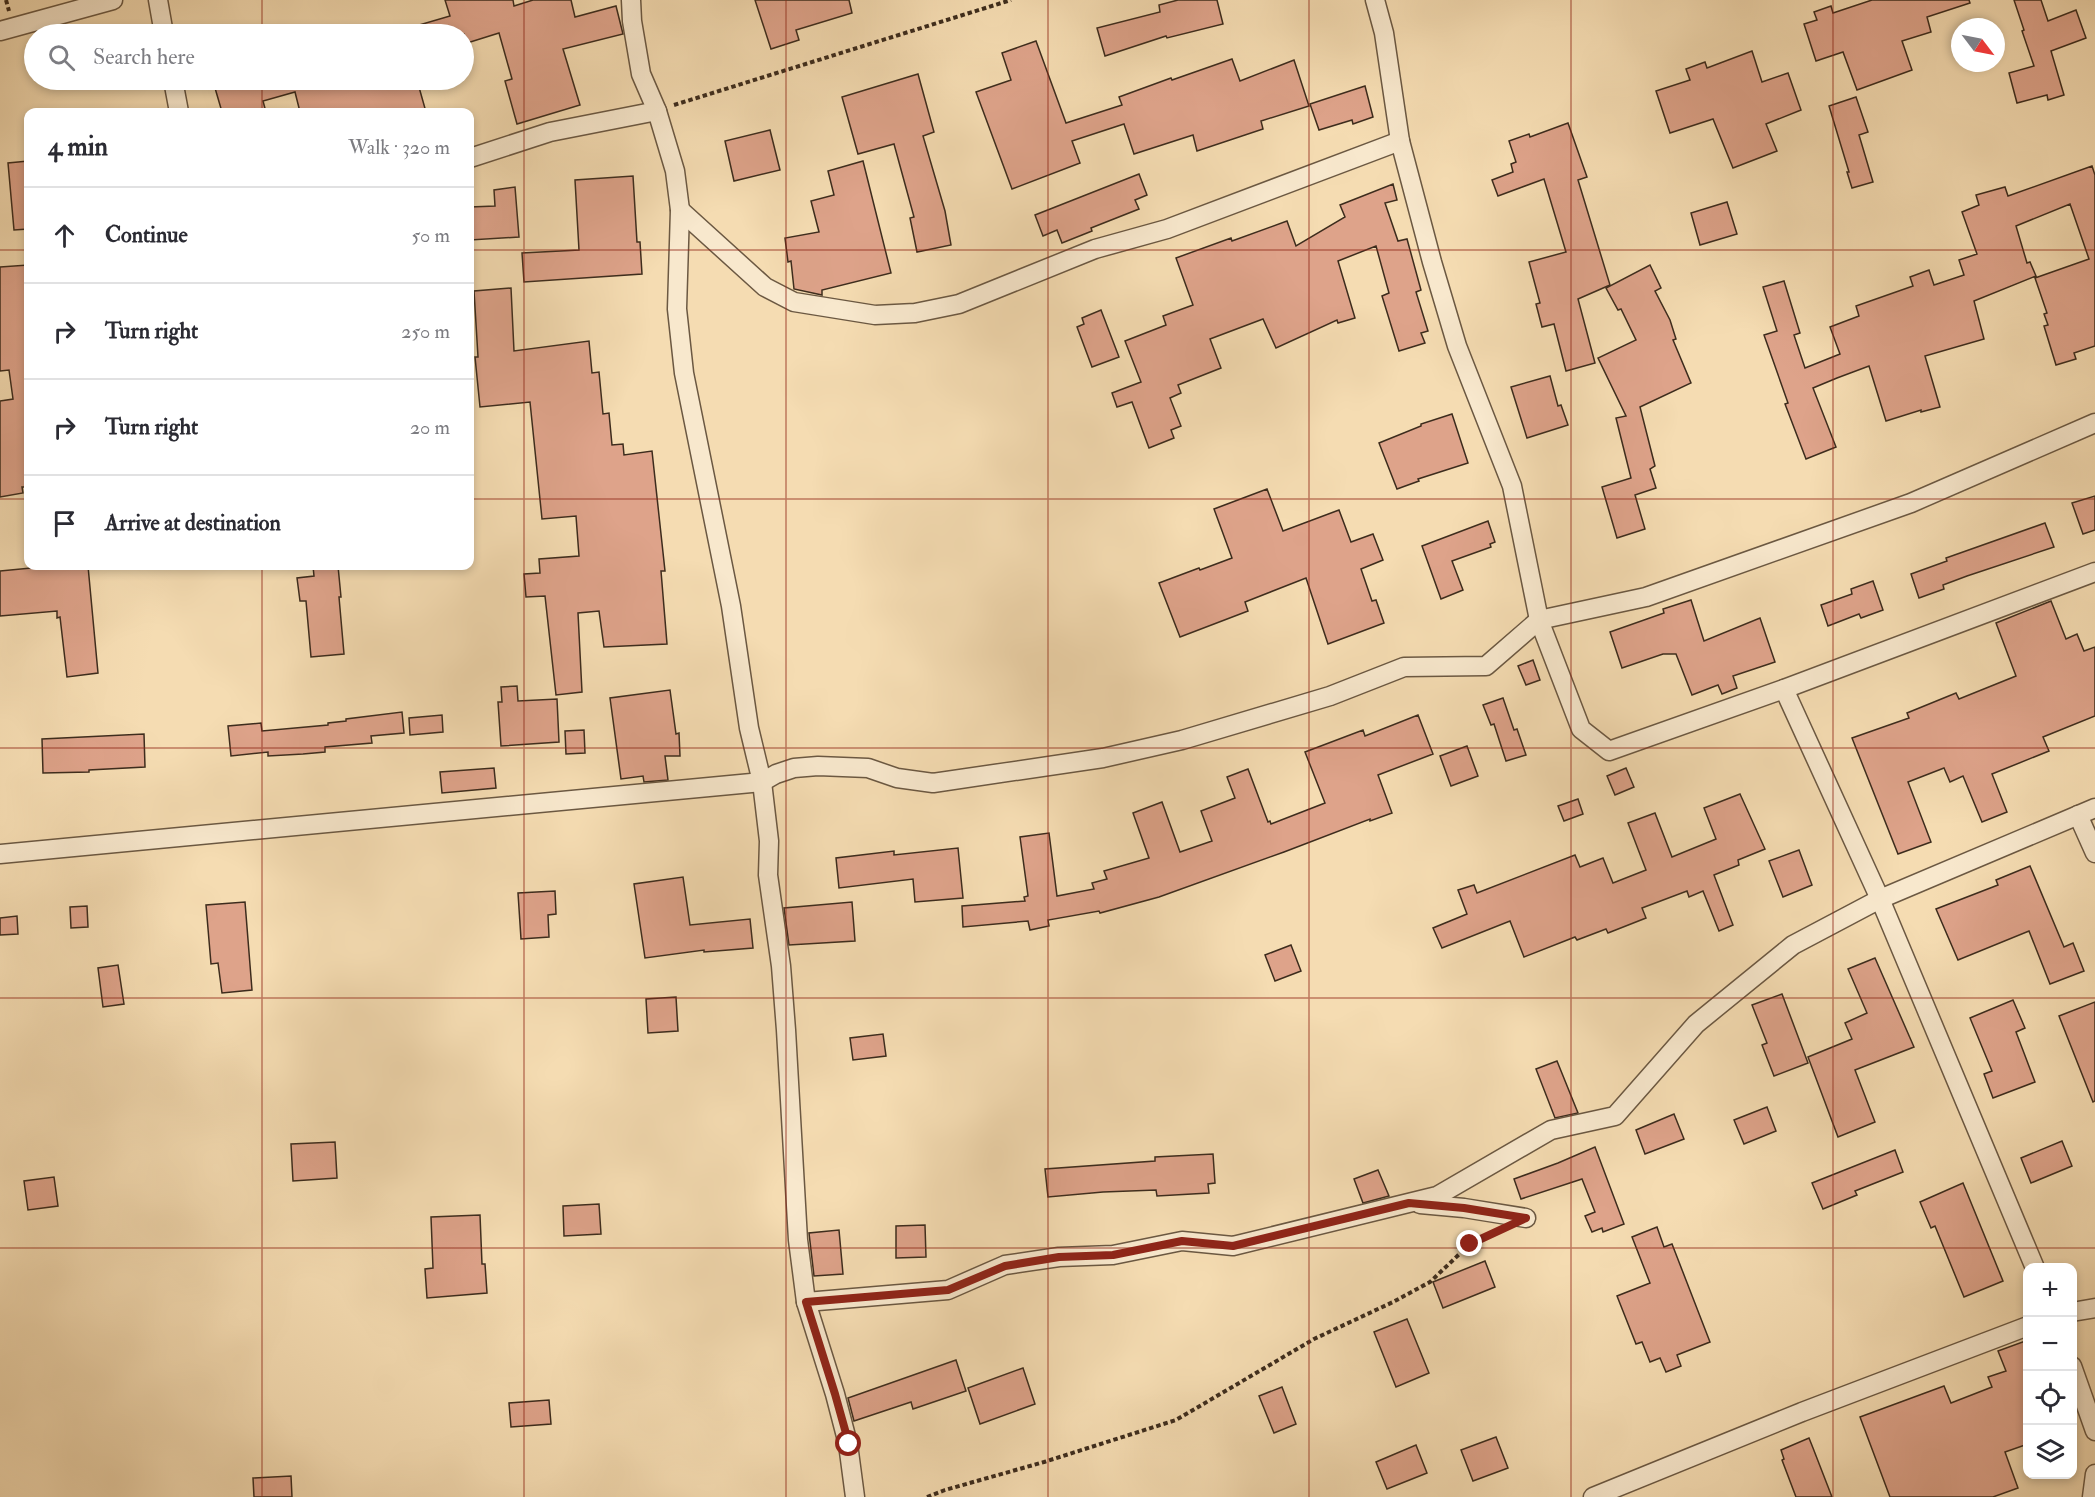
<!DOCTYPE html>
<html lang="en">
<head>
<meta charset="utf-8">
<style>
	body { margin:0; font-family:"IM FELL Double Pica",serif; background:#f7f7f7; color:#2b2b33 }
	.controls { position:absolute; right:18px; bottom:18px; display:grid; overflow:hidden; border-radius:12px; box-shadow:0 3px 9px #0003 }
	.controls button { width:54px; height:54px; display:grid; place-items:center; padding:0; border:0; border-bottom:2px solid #e1e1e2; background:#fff; color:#2b2b33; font:30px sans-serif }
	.compass { position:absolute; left:1951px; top:18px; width:54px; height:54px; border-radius:50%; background:#fff; box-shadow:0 3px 9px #0003; rotate:122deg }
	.stop { position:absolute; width:18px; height:18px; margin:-14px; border:4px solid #8f2418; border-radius:50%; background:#fff }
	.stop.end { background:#8f2418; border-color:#fff; box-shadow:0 2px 6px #0008 }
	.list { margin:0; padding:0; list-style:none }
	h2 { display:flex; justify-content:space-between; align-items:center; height:78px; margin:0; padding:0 24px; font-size:26px }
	h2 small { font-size:20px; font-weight:400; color:#7c7c81 }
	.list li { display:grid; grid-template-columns:39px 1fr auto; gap:18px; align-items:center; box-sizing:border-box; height:96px; padding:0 24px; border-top:2px solid #e1e1e2 }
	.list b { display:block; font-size:22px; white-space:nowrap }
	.list em { font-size:20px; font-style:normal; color:#7c7c81 }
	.icon { flex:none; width:33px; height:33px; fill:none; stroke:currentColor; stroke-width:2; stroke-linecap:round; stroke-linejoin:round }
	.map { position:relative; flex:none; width:2095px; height:1497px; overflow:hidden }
	.search { position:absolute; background:#fff; box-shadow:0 3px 9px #0003; left:24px; top:24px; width:450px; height:66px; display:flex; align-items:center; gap:15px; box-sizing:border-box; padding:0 21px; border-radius:33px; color:#7c7c81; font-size:22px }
	.panel { position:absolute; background:#fff; box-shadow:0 3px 9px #0003; left:24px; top:108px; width:450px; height:462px; border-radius:12px }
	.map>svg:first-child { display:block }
</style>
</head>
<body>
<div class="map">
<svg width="2095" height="1497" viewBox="0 0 2095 1497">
	<rect width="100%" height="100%" fill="#f5dcb2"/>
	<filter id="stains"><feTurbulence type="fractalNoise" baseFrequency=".00333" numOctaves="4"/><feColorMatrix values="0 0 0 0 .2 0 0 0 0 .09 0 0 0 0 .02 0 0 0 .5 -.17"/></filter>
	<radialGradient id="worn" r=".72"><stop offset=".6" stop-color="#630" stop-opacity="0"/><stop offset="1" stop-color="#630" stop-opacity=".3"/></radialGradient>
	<g fill="#dea38a" stroke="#3d2c1d" stroke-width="1.5">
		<polygon points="445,0 513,0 514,6 533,0 571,0 575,17 616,6 623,34 563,49 580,105 517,124 505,81 512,79 499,33 464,44 464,34 403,34 402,30 450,16"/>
		<polygon points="755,0 849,0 852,13 796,30 799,40 771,49"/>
		<polygon points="1178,0 1217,0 1223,24 1167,38 1166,36 1105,56 1097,28 1160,12 1159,5"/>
		<polygon points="1872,0 1969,0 1970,3 1927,17 1931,32 1902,41 1912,70 1857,90 1843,52 1816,61 1804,24 1817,20 1814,12 1831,6 1833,13"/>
		<polygon points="2014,0 2041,0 2048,21 2076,10 2086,38 2051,51 2064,95 2048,100 2047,95 2017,103 2009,73 2034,66 2022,31 2024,30"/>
		<polygon points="1036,41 1066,123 1122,105 1119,97 1171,78 1172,80 1232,59 1240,81 1294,60 1309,106 1261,121 1263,129 1197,151 1193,135 1134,154 1124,124 1072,141 1080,163 1012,189 976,92 1011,80 1002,53"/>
		<polygon points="1752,51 1762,82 1788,73 1801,110 1766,124 1777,151 1733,168 1713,119 1670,133 1656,91 1690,80 1686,69 1705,62 1707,68"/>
		<polygon points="918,74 934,132 923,136 945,211 951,245 917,252 910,218 914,217 894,144 858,154 842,97"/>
		<polygon points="241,80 417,80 426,112 300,112 295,92 263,101 266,112 222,112 215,88"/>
		<polygon points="1365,86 1373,117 1353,124 1352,120 1319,130 1310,104"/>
		<polygon points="1856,97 1868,132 1859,135 1873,182 1852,188 1847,172 1849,172 1829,106"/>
		<polygon points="1568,123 1587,177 1578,180 1610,285 1578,299 1595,363 1566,371 1554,324 1542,327 1536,304 1540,303 1529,262 1566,252 1544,179 1498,196 1492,180 1513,172 1511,164 1516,162 1509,141 1529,134 1530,137"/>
		<polygon points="770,130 780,170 734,181 725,141"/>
		<polygon points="28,161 28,229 14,230 8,163"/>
		<polygon points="863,161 891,273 822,290 822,295 794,289 791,261 788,262 785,238 819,232 811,201 834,195 828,171"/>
		<polygon points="2092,166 2095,175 2095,346 2074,353 2076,359 2056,365 2044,326 2048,325 2044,314 2047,313 2035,278 2089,259 2070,204 2016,226 2027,263 2030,262 2036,276 1974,301 1984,339 1925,356 1940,407 1921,412 1921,410 1886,421 1869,366 1837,378 1813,388 1836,447 1806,459 1785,404 1788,403 1764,335 1777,331 1763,287 1784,281 1800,333 1794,335 1805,368 1840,354 1830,327 1859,316 1856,306 1913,286 1910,277 1929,270 1934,285 1964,275 1959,260 1977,254 1962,212 1979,205 1976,195 2005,187 2008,196"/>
		<polygon points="1139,174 1147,195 1135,200 1139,209 1091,228 1092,231 1062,243 1057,230 1043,236 1035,215"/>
		<polygon points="633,176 637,242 640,242 642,274 524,282 522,253 579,250 575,180"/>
		<polygon points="1393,184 1397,200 1385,203 1398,241 1407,239 1421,290 1416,292 1428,331 1421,333 1425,343 1399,351 1382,296 1389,293 1376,246 1338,261 1355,318 1338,323 1337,320 1276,348 1263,319 1210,339 1221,368 1178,385 1181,393 1170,398 1181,426 1171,430 1174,438 1149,448 1132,402 1117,407 1112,393 1141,382 1125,341 1166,325 1163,316 1193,305 1176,258 1231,238 1232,241 1287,221 1296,246 1345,217 1340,205"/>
		<polygon points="515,187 519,237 470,240 470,207 495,206 494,190"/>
		<polygon points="1727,202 1737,234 1700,245 1691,213"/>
		<polygon points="28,265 28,487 22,487 23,493 0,497 0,401 13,399 9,370 0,371 0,267"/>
		<polygon points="1650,265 1661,288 1655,291 1670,320 1676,339 1673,340 1691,383 1640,407 1655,466 1650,469 1656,488 1635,495 1645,529 1617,538 1602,487 1631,478 1616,418 1626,416 1598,358 1636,340 1621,309 1618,310 1606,288"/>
		<polygon points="511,288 514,351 589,341 592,373 599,372 603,414 609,413 612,445 623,444 624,455 652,451 665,571 661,571 667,644 604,647 599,611 578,613 582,692 556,695 545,596 526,597 524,574 540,573 539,559 579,556 576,516 542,519 530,402 480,407 475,357 478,357 474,291"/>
		<polygon points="1101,310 1119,357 1092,367 1077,327 1084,324 1082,318"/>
		<polygon points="1550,376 1558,406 1561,405 1568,425 1527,438 1511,387"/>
		<polygon points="1452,414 1468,463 1418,479 1419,481 1397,489 1379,443 1421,426 1421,424"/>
		<polygon points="1267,489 1283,531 1339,510 1351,542 1373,534 1383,560 1361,569 1372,601 1376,600 1384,623 1328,644 1306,578 1245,602 1248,611 1180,637 1159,583 1199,568 1200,570 1232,558 1214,509"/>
		<polygon points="2095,496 2095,530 2083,534 2072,503"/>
		<polygon points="1488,521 1495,542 1490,544 1491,547 1452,561 1463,590 1441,599 1422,546"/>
		<polygon points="2045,523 2054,547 1967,576 1943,585 1944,589 1919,598 1911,574 1947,561 1946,558"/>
		<polygon points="52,566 88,566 98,673 67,677 60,617 57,618 57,611 0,616 0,571"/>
		<polygon points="313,566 338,566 341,597 339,597 344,654 311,657 306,601 300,601 297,578 314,576"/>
		<polygon points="1873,581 1883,610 1861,618 1859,614 1828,626 1821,605 1852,594 1851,589"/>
		<polygon points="1691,600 1704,641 1760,618 1775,662 1733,676 1737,688 1722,694 1718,685 1692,695 1676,654 1663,654 1622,668 1610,632 1664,613 1663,609"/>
		<polygon points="2051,601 2066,639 2077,634 2084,651 2095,647 2095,716 2043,737 2049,751 1992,774 2007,812 1982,822 1963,776 1950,782 1944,768 1908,782 1931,842 1898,854 1852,738 1909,718 1907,713 1956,693 1959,699 2016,676 1996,623"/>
		<polygon points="1533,660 1540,680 1526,685 1518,666"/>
		<polygon points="517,686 518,701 557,699 559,742 501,746 498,702 502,702 501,687"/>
		<polygon points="670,690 676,734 679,733 680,756 665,756 668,780 644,782 643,776 621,779 610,698"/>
		<polygon points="1503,698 1514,730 1517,729 1526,755 1506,761 1494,724 1491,725 1483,705"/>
		<polygon points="402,712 404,733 371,736 372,743 325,747 325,752 303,754 268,756 268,752 231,756 228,726 261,723 262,731 328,725 328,723 346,721 346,719"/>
		<polygon points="442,715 443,732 410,735 409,718"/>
		<polygon points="1418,715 1433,754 1378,775 1392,813 1370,821 1370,819 1284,852 1159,897 1100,913 1099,911 1048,920 1049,926 1030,930 1028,921 963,927 962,906 1025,901 1024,897 1028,896 1020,837 1049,833 1057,896 1094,889 1092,883 1107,879 1104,871 1149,858 1133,813 1162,802 1180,852 1212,841 1201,811 1235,798 1227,777 1248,769 1268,822 1270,821 1271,824 1325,803 1305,752 1363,730 1365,736"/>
		<polygon points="584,730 585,753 566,754 565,731"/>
		<polygon points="144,734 145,767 89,770 89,772 43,773 42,739"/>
		<polygon points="1467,746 1478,776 1451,786 1440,756"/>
		<polygon points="494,768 496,788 442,793 440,772"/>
		<polygon points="1626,768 1634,787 1615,795 1607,776"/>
		<polygon points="1740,794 1765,849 1738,860 1739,865 1714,875 1733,925 1719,931 1703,891 1689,897 1687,891 1642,908 1646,918 1608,933 1606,929 1577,940 1575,937 1524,957 1510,921 1442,948 1433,928 1467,914 1458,890 1474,885 1477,893 1575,855 1580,867 1603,858 1613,883 1646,870 1628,823 1655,813 1672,857 1716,839 1704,808"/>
		<polygon points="1578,799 1583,814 1564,821 1558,806"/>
		<polygon points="958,848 963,898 915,902 913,879 839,888 836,858 894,851 894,855"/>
		<polygon points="1799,850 1812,885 1783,897 1769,861"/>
		<polygon points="2030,866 2064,947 2073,943 2084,971 2050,984 2029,931 1958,960 1936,909 1998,885 1996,880"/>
		<polygon points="683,877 690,925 750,919 753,948 704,952 704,950 645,958 634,884"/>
		<polygon points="555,891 556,914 548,915 549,937 521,939 518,893"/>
		<polygon points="245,902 252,990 222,993 218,963 211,964 206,905"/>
		<polygon points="852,902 855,941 789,945 784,908"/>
		<polygon points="87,906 88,927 71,928 70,907"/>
		<polygon points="17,916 18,934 0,935 0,918"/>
		<polygon points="1291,945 1301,971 1275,981 1265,955"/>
		<polygon points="1875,958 1914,1047 1855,1070 1875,1122 1838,1137 1808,1057 1852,1039 1845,1023 1867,1013 1848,969"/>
		<polygon points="118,965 124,1004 103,1007 98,968"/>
		<polygon points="1782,994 1808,1063 1774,1076 1762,1045 1767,1043 1752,1005"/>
		<polygon points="676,997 678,1031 648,1033 646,999"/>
		<polygon points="2013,1000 2025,1028 2016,1032 2035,1082 1993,1098 1984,1074 1992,1071 1970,1018"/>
		<polygon points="2095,1002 2095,1101 2093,1102 2059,1016"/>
		<polygon points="883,1034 886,1056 853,1060 850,1038"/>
		<polygon points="1557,1061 1578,1113 1555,1118 1536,1069"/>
		<polygon points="1767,1107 1776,1131 1744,1144 1734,1120"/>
		<polygon points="1674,1114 1684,1139 1645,1154 1636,1130"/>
		<polygon points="2062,1141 2072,1166 2031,1183 2021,1158"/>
		<polygon points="335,1142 337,1178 293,1181 291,1144"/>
		<polygon points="1595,1147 1624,1224 1603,1232 1602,1228 1592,1232 1585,1216 1595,1212 1582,1179 1521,1199 1514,1179 1558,1163"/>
		<polygon points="1895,1150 1903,1172 1855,1191 1857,1195 1823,1209 1812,1183"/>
		<polygon points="1213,1154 1215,1183 1208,1184 1209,1193 1157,1196 1156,1190 1103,1192 1048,1197 1045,1169 1155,1161 1155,1157"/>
		<polygon points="1378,1170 1389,1196 1363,1203 1354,1179"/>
		<polygon points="54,1177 58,1206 28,1210 24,1181"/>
		<polygon points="1963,1183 2003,1281 1964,1297 1935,1226 1931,1228 1920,1202"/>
		<polygon points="599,1204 601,1234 564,1236 563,1206"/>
		<polygon points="480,1215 482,1264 485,1264 487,1293 427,1298 425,1269 433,1268 431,1217"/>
		<polygon points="925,1225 926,1257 896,1258 896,1226"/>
		<polygon points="1657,1227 1664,1247 1672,1244 1710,1342 1677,1355 1681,1366 1666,1372 1660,1358 1650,1362 1642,1342 1636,1344 1617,1296 1650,1283 1632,1237"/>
		<polygon points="839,1230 843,1274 814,1276 809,1233"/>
		<polygon points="1485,1261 1495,1287 1443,1308 1433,1282"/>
		<polygon points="1407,1319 1429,1373 1396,1387 1374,1332"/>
		<polygon points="2028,1340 2028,1444 2005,1452 2018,1488 1993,1497 1890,1497 1860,1417 1944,1386 1951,1403 1992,1387 1988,1377 2006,1371 1998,1351"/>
		<polygon points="956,1360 966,1391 913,1409 911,1402 854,1421 848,1398"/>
		<polygon points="1023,1368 1035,1404 980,1424 968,1388"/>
		<polygon points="1282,1387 1296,1424 1274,1433 1259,1396"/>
		<polygon points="549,1400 551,1424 511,1427 509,1403"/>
		<polygon points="1496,1437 1508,1468 1473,1481 1461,1450"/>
		<polygon points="1809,1438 1813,1448 1832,1497 1796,1497 1782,1460 1784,1459 1781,1450"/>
		<polygon points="1416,1445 1427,1473 1387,1489 1376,1462"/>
		<polygon points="291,1476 292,1497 254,1497 253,1478"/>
	</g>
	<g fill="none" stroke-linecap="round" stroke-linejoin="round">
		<g stroke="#6b5842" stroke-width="21">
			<g id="street">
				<polyline points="158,0 164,34"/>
				<polyline points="631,0 632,21 641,74 657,111 675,171 680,210 677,309 684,373 731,606 749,728 762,782 769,841 768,875 781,966 786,1030 798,1240 806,1302 835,1394 848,1444 855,1497"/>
				<polyline points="1375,0 1384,33 1400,141 1432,262 1457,346 1512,486 1539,620 1581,729 1609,751 1784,689 2095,572"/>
				<polyline points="0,31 113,0"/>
				<polyline points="173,80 179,112"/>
				<polyline points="470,158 550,132 657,111"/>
				<polyline points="680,210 765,287 794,302 875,315 915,313 959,304 1095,249 1167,229 1400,141"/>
				<polyline points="1784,689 1880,899 2035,1268"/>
				<polyline points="2078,815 2095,853"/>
				<polyline points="0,854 762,782 776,774 794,768 818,766 868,768 897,778 933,783 1103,758 1182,740 1330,696 1404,667 1486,666 1539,620 1646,597 1911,503 2095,423"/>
				<polyline points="1420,1204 1464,1208 1526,1218"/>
				<polyline points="806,1302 948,1290 1005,1265 1059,1257 1113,1255 1182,1241 1233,1246 1437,1196 1551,1130 1615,1116 1696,1024 1793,945 1880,899 2095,808"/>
				<polyline points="2072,1312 2095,1308"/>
				<polyline points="2072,1366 2095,1431"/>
				<polyline points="1593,1497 1802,1412 2028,1326"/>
				<polyline points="2092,1497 2095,1474"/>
			</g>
		</g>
		<g stroke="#3d2c1d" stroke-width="4" stroke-dasharray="4.5 3" stroke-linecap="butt">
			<polyline points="6,0 9,11"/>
			<polyline points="674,105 1011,0"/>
			<polyline points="927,1497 945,1490 1044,1462 1176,1420 1314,1339 1393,1302 1430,1282 1470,1244 1495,1232"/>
		</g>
		<use href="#street" stroke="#f8e8cd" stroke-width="18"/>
	</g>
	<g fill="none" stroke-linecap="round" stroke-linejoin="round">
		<polyline stroke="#8f2418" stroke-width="8" points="849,1444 835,1394 806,1302 948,1290 1005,1266 1059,1257 1113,1255 1182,1241 1233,1246 1409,1203 1464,1208 1526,1218 1470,1244"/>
	</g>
	<path fill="none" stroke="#8f2418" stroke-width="1.5" stroke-opacity="0.55" d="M262,0V34M524,0V1497M786,0V1497M1048,0V1497M1309,0V1497M1571,0V1497M1833,0V1497M262,80V112M0,250H28M470,250H2095M0,499H28M470,499H2095M262,566V1497M0,748H2095M0,998H2095M0,1248H2095"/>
	<rect width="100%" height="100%" filter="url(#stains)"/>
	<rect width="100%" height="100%" fill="url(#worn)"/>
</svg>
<div class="controls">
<button>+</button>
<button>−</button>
<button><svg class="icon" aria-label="locate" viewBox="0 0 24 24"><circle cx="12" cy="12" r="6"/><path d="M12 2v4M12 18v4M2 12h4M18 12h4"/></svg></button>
<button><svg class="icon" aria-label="layers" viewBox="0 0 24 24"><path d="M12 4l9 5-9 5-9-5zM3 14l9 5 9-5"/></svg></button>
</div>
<svg class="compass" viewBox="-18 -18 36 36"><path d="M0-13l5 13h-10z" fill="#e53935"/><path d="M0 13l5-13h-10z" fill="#7c7c81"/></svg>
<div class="stop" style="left:849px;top:1444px"></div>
<div class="stop end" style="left:1470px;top:1244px"></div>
<div class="search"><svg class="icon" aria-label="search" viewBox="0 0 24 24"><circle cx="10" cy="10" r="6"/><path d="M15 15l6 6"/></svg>Search here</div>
<section class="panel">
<h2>4 min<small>Walk · 320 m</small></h2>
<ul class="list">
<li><svg class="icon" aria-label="ahead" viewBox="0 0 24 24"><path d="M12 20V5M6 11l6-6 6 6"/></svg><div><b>Continue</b></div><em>50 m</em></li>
<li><svg class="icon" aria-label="right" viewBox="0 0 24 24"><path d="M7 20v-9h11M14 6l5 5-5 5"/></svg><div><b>Turn right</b></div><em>250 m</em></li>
<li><svg class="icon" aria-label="right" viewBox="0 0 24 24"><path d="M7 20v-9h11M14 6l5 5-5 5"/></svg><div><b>Turn right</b></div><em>20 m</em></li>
<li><svg class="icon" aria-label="arrive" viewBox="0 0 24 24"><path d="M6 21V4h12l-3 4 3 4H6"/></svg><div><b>Arrive at destination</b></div></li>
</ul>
</section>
</div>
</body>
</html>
